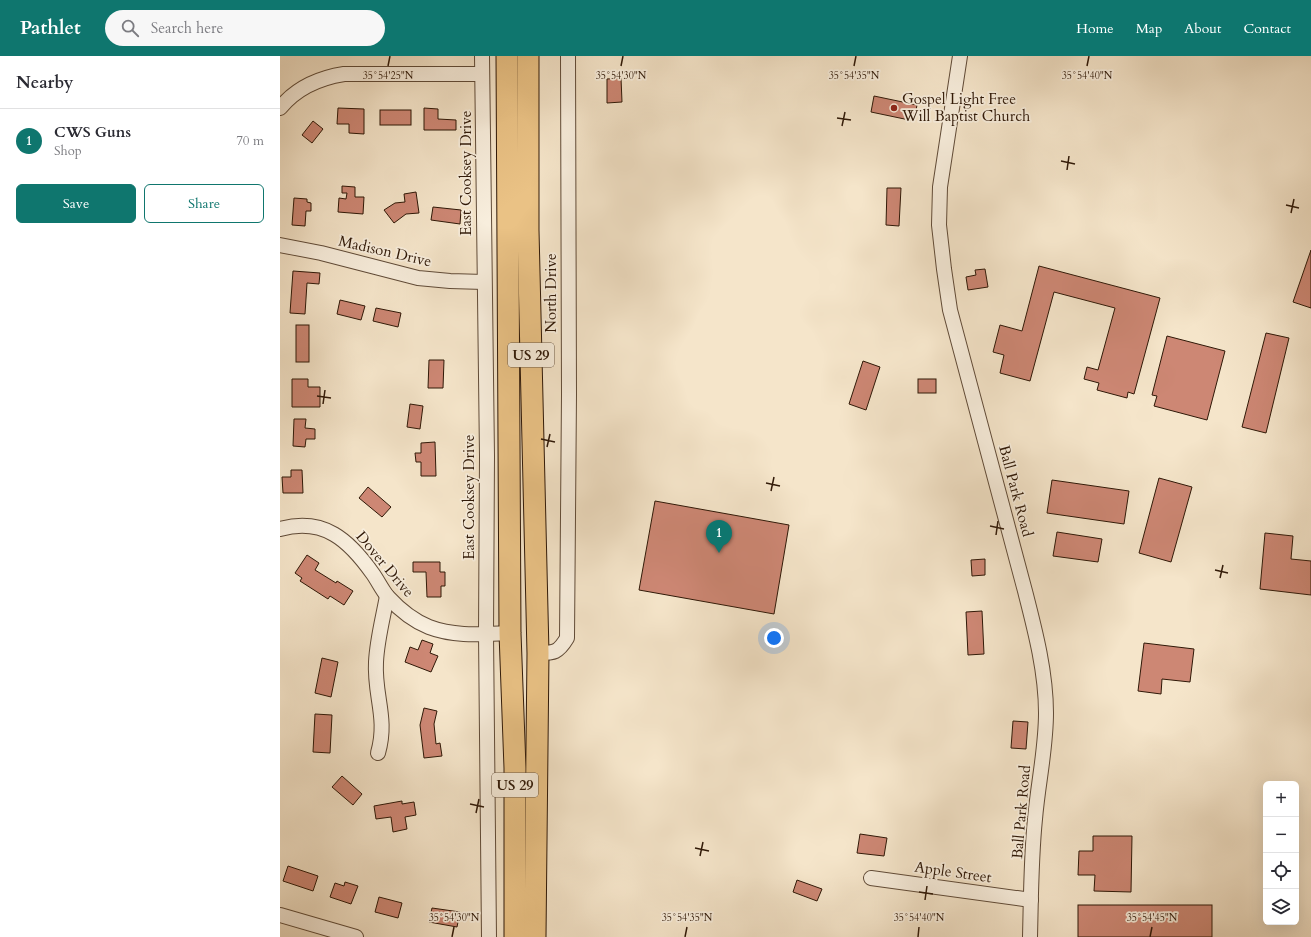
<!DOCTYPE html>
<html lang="en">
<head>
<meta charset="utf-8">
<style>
	body { margin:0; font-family:Cardo,serif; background:#f7f7f7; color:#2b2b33 }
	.controls { position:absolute; right:12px; bottom:12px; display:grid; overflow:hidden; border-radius:6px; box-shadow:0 4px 16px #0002 }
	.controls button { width:36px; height:36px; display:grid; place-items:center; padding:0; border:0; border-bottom:1px solid #e1e1e2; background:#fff; color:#2b2b33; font:20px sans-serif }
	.you { position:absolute; left:494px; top:582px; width:14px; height:14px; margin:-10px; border:3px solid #fff; border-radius:50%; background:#1a73e8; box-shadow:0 0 0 6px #1a73e833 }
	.badge { display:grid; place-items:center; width:26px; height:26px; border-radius:50%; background:#0f766e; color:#fff; font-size:13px; font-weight:700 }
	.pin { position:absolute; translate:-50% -33px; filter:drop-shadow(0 1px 2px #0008) }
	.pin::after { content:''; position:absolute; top:21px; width:14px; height:12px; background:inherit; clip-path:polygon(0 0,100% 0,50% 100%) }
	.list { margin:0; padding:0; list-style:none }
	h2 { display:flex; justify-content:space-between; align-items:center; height:52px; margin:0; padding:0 16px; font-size:17px }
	h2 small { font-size:13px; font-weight:400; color:#7c7c81 }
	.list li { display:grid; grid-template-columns:26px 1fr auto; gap:12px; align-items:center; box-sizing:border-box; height:64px; padding:0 16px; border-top:1px solid #e1e1e2 }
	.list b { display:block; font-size:15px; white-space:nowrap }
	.list p { margin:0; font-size:13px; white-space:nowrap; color:#7c7c81 }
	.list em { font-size:13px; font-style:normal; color:#7c7c81 }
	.actions { display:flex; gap:8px; padding:12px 16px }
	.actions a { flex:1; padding:9px 0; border:1px solid #0f766e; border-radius:6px; text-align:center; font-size:14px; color:#0f766e }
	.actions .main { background:#0f766e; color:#fff }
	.icon { flex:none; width:22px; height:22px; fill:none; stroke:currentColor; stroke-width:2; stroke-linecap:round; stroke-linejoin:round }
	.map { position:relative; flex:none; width:1031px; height:881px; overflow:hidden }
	header { display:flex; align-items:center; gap:24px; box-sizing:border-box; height:56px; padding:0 20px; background:#0f766e; color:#fff }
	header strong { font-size:19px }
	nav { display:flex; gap:22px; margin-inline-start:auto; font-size:14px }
	.search { width:280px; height:36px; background:#f7f7f7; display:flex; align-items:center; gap:10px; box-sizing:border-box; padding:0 14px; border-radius:22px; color:#7c7c81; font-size:15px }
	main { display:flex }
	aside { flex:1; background:#fff }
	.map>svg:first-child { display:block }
</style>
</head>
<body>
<header>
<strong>Pathlet</strong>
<div class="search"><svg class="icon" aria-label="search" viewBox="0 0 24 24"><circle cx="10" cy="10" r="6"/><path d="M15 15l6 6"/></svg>Search here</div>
<nav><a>Home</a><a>Map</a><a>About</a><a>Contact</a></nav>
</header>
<main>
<aside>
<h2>Nearby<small></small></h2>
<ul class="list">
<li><span class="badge">1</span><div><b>CWS Guns</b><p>Shop</p></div><em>70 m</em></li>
</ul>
<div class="actions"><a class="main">Save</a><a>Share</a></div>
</aside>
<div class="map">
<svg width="1031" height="881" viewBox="0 0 1031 881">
	<rect width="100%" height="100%" fill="#f5e5ca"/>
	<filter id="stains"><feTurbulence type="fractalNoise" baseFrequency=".005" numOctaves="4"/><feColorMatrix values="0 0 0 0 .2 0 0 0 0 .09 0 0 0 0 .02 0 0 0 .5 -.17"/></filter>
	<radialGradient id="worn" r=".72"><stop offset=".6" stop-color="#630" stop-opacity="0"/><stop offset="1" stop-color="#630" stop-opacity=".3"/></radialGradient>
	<g fill="#cd8774" stroke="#2f1807">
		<polygon points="341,22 342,46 327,47 327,23"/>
		<polygon points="594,40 637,49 634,65 591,56"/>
		<polygon points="58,52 84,53 84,78 69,77 69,68 57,68"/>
		<polygon points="144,52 158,53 158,63 176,64 176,74 144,74"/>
		<rect x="100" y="54" width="31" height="15"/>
		<polygon points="33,65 43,73 32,87 22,79"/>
		<polygon points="62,130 75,131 75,141 84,141 83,158 58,156 59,142 66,143 67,137 62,137"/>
		<polygon points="607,132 621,132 619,170 606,169"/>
		<polygon points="136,136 139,157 126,158 114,167 104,154 115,147 125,146 124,138"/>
		<polygon points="14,142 27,143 27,146 31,147 31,155 26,155 25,170 12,169"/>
		<polygon points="153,151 181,154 180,168 151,164"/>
		<polygon points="1031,194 1031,252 1013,246"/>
		<polygon points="759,210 880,242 854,338 848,336 847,342 817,334 819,327 804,323 807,311 818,314 835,252 774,236 750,325 720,317 724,299 713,296 720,269 742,275"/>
		<polygon points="705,213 708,231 688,234 686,221 696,219 695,214"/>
		<polygon points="13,215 40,217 39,228 27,227 25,258 10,257"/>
		<polygon points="60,244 85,250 81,264 57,258"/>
		<polygon points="96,252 121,257 118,271 93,265"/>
		<rect x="16" y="269" width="13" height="37"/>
		<polygon points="986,277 1009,282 986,377 962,371"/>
		<polygon points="887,280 945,295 927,364 874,350 877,340 872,339"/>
		<polygon points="149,304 164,304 163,332 148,332"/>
		<polygon points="583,305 600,311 586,354 569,348"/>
		<polygon points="12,323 28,323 28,331 40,331 40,351 12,351"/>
		<rect x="638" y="323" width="18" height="14"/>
		<polygon points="130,348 143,350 140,373 127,371"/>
		<polygon points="14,363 26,363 25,372 35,373 35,383 26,383 25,391 13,390"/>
		<polygon points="155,386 156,420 141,420 141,406 136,406 135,397 141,397 141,387"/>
		<polygon points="11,414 22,414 23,437 3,437 2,421 11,421"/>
		<polygon points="879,422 912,431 891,506 859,497"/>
		<polygon points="772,424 849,435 844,468 767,457"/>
		<polygon points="88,431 111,451 102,461 79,442"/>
		<polygon points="375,445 509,469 494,558 359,534"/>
		<polygon points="777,476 822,483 818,506 773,500"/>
		<polygon points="985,477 1013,480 1011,503 1031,505 1031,539 980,533"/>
		<polygon points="27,499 39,507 35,514 56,527 57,525 73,535 64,549 50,540 48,543 20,525 22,522 15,517"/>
		<polygon points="705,503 705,519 692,520 691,504"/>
		<polygon points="133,506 160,506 160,516 165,516 165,530 161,530 161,541 147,541 146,516 133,516"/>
		<polygon points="702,555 704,598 688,599 686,556"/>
		<polygon points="142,584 153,588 150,597 158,600 151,616 125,606 130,591 138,594"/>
		<polygon points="864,587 914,593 910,626 882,623 881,638 858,635"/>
		<polygon points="42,602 58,606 51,641 35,637"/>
		<polygon points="144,652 157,655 154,668 156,688 160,687 162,700 144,702 140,669"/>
		<polygon points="35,658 52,659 50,697 33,696"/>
		<polygon points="733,665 748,666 746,693 731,692"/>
		<polygon points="62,720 82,738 73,749 52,731"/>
		<polygon points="122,745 122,748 134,746 136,759 125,761 127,773 113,776 111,761 96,763 94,750"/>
		<polygon points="580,778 607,782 604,800 577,797"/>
		<polygon points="813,780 852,780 851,836 814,835 815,819 798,819 799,795 813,795"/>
		<polygon points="8,810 38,820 33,835 3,825"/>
		<polygon points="517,824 542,833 537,845 513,836"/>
		<polygon points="65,826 78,830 71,848 50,841 55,827 64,830"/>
		<polygon points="99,841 122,847 118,862 95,856"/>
		<rect x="798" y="849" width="134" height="32"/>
		<polygon points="152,852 180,856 177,871 149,866"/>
	</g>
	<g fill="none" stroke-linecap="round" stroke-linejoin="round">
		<g stroke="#604b38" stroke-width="16">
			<g id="minor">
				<polyline points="202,0 207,400 206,578 209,881"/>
				<path d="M680,0L660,131L659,169L664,213L670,254L745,535C755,574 766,616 766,657C766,693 758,727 755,763C751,802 751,842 750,881"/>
				<path d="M0,52C17,31 39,22 64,18H202"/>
				<polyline points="0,189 41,197 138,222 170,225 204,226"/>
				<path d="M0,473C44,461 69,484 93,518C98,525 102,534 108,541C119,553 134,565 149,571C175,581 203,578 230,577"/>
				<path d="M258,597C274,597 278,597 287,582L289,338L288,0"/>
				<path d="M98,697C108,662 94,640 96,606C97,584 103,562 107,540"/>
				<polyline points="591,822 751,844"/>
				<polyline points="0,859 76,881"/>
			</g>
		</g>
		<g stroke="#2f1807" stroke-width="23">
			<g id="highway">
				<polyline points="227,0 230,577 235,712 235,881"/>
				<polyline points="248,0 248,174 258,597 255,881"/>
			</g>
		</g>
		<use href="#minor" stroke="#f8eedd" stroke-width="14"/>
		<use href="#highway" stroke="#eac285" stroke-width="21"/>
	</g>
	<path fill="none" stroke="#2f1807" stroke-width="1.5" d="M108,10L110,0M341,10L343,0M574,10L576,0M807,10L809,0M557,62L571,64M562,70L565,56M781,105L795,108M787,114L789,100M1006,149L1019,152M1011,157L1014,143M37,340L51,342M43,348L45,334M261,383L275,386M267,391L270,378M486,427L500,430M491,435L494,421M710,470L724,473M716,479L718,465M935,514L948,517M940,522L943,509M190,748L204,751M196,757L199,743M415,792L429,795M420,800L423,786M639,836L653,838M645,844L647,830M172,881L174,871M405,881L407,871M638,881L639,871M870,881L872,871"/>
	<circle fill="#8f2418" stroke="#f8eedd" stroke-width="1.5" cx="614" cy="52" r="4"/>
	<g text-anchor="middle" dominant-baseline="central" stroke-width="3.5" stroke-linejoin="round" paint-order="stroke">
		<g fill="#f8eedd" stroke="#6b5847" stroke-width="1">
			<rect x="228" y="287" width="46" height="24" rx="3"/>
			<rect x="212" y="717" width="46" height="24" rx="3"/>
		</g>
		<g font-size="14" font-weight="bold" fill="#2f1807">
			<text x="251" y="299">US 29</text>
			<text x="235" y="729">US 29</text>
		</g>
		<g font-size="15" fill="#2f1807" stroke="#f8eedd" text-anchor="start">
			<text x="622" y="43">Gospel Light Free<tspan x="622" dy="17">Will Baptist Church</tspan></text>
		</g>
		<g font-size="15" fill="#2f1807" stroke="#f8eedd">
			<text transform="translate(186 117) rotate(-90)">East Cooksey Drive</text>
			<text transform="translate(105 195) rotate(13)">Madison Drive</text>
			<text transform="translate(271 237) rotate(-90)">North Drive</text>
			<text transform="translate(736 435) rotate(75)">Ball Park Road</text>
			<text transform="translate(189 441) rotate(-90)">East Cooksey Drive</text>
			<text transform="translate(105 508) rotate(50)">Dover Drive</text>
			<text transform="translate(741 756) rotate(-85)">Ball Park Road</text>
			<text transform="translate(673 816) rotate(8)">Apple Street</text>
		</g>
	</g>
	<g font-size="10" text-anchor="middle" fill="#2f1807" stroke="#f8eedd" stroke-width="3.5" stroke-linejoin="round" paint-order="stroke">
		<text x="108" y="23">35°54'25"N</text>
		<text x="341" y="23">35°54'30"N</text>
		<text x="574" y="23">35°54'35"N</text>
		<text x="807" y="23">35°54'40"N</text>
		<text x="174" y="865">35°54'30"N</text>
		<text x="407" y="865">35°54'35"N</text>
		<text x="639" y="865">35°54'40"N</text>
		<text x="872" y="865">35°54'45"N</text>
	</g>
	<rect width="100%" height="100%" filter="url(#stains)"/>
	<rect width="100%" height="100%" fill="url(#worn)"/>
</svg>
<div class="controls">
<button>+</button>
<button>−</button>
<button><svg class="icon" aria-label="locate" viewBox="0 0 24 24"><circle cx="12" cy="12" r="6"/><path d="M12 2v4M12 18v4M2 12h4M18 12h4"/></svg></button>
<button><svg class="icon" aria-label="layers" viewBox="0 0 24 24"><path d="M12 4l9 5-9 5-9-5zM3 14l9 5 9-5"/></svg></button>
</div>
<div class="you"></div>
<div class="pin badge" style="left:439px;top:497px">1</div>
</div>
</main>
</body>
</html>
